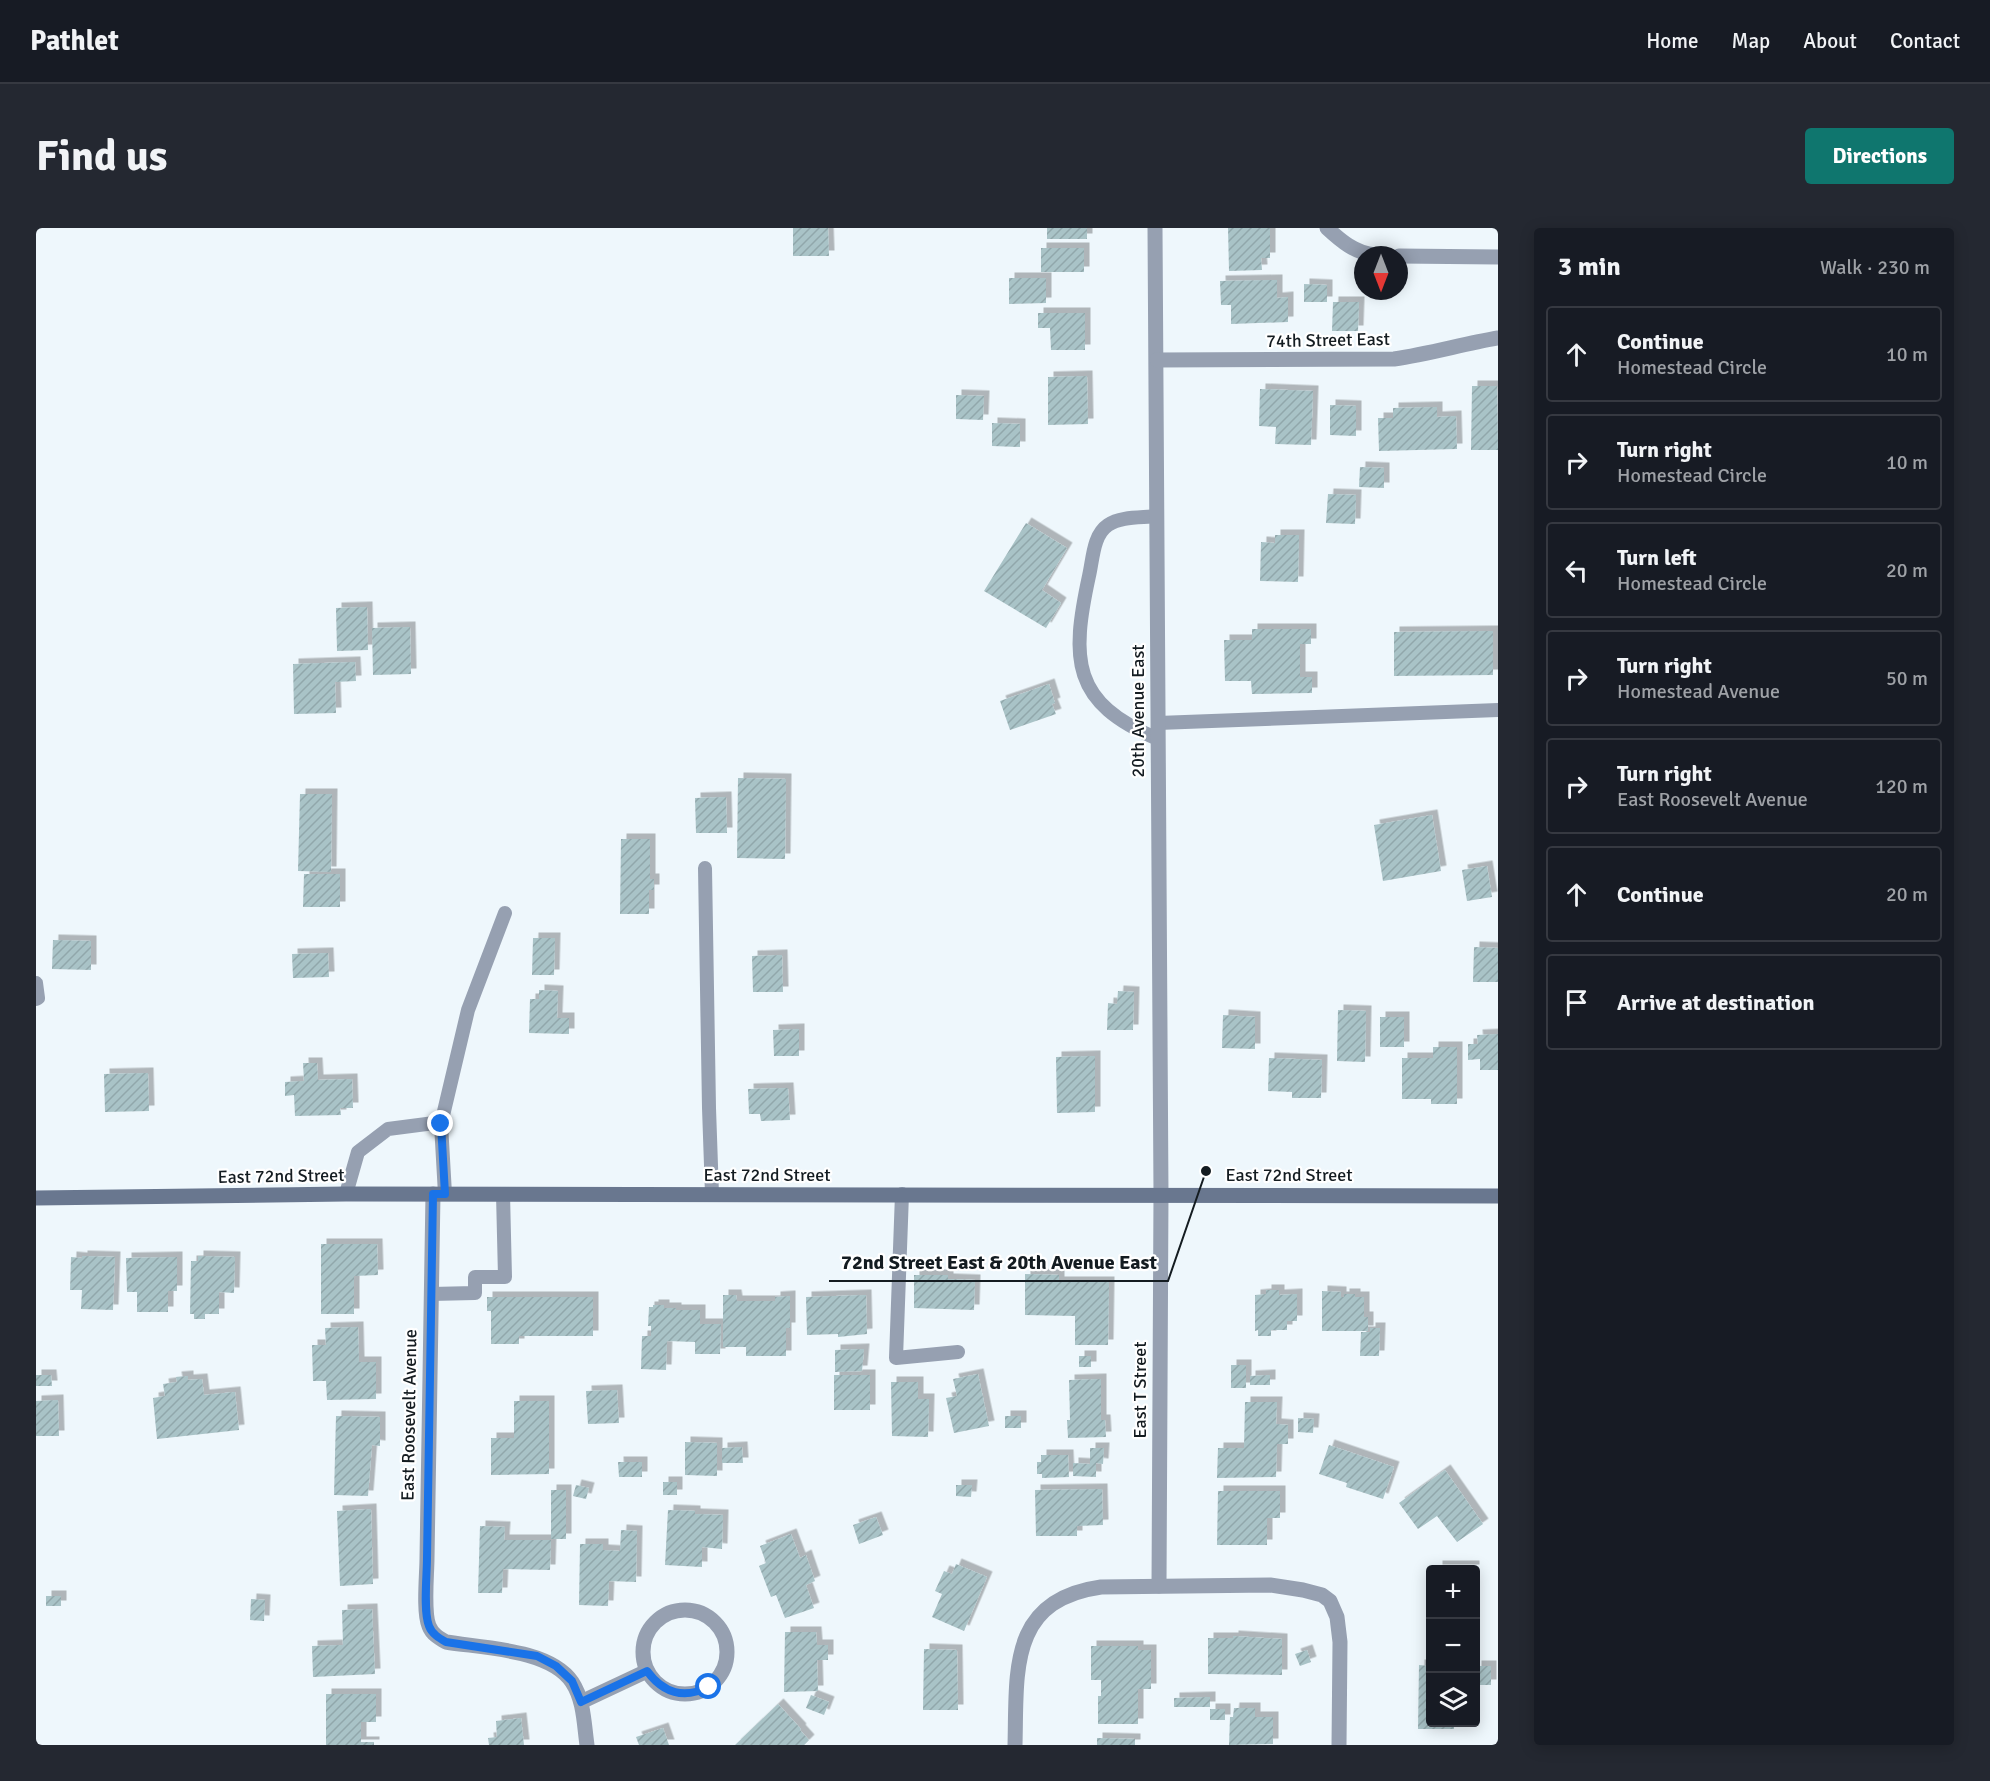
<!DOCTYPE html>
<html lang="en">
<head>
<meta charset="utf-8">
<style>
	body { margin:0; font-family:Signika,sans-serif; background:#242831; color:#f1f3f6 }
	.controls { position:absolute; right:18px; bottom:18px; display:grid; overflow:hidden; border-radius:6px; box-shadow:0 3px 15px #0003 }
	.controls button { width:54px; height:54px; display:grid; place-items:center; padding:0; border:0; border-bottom:2px solid #363941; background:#171b24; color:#f1f3f6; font:30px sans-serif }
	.compass { position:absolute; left:1318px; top:18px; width:54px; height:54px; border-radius:50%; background:#171b24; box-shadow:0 3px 15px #0003; rotate:180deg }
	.stop { position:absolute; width:18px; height:18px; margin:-14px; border:4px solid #1a73e8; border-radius:50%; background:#fff }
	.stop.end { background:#1a73e8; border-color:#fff; box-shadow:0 2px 6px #0008 }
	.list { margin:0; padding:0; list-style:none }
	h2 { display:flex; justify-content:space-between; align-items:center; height:78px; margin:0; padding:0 24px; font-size:26px }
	h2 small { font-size:20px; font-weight:400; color:#9ea1a6 }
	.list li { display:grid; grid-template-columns:39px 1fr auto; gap:18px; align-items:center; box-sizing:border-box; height:96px; margin:0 12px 12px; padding:0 12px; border:2px solid #363941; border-radius:6px }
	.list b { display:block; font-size:22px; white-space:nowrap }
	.list p { margin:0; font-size:20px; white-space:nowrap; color:#9ea1a6 }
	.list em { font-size:20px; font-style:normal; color:#9ea1a6 }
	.icon { flex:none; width:33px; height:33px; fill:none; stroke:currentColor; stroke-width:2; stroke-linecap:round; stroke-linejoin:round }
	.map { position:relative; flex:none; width:1462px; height:1517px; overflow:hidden; border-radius:6px }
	header { display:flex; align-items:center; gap:36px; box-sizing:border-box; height:84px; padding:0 30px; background:#171b24; border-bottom:2px solid #363941 }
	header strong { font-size:28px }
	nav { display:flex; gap:33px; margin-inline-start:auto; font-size:21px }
	.intro { display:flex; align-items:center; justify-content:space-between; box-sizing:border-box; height:144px; padding:0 36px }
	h1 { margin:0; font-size:42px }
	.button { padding:15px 27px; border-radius:6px; background:#0f766e; color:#fff; font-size:21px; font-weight:700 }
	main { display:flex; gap:36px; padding:0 36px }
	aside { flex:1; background:#171b24; border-radius:6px; box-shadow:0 3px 15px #0003 }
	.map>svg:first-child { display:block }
</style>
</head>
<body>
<header>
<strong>Pathlet</strong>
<nav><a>Home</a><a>Map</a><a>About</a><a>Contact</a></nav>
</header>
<div class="intro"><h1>Find us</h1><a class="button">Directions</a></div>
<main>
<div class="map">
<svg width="1462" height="1517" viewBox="0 0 1462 1517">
	<defs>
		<pattern id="building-hatch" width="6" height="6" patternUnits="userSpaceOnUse" patternTransform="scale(1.5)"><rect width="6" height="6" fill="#a9c3c7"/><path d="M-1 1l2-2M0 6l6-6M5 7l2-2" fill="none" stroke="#91a7ab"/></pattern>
		<filter id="shadow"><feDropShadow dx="5.5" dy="-5.5" stdDeviation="0" flood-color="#0004"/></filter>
	</defs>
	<rect width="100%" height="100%" fill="#eef7fc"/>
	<g fill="url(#building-hatch)" filter="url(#shadow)">
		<polygon points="757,0 792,0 793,28 757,28"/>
		<rect x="1011" y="0" width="40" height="11"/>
		<polygon points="1192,0 1234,0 1234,30 1225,30 1226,42 1193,43"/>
		<rect x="1005" y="20" width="43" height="24"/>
		<polygon points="973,50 1010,50 1010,75 973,76"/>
		<polygon points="1241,52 1241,70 1252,69 1252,94 1195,96 1195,77 1185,77 1184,53"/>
		<polygon points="1268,56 1291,57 1291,74 1268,74"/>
		<polygon points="1297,74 1323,74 1322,103 1296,103"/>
		<polygon points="1002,85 1049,85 1049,122 1015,122 1014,100 1002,100"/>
		<polygon points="1051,148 1052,196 1012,197 1012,149"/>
		<polygon points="1436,158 1461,158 1462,222 1435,222"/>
		<polygon points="1224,161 1277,163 1275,217 1239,216 1240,199 1223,198"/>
		<polygon points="920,167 948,168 947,192 920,191"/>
		<polygon points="1294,177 1320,178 1320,208 1294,207"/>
		<polygon points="1401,179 1401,189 1420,188 1421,221 1343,223 1342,190 1357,190 1357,180"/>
		<polygon points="956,195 984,196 984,219 956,218"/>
		<polygon points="1324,239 1348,240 1348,260 1323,259"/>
		<polygon points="1292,266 1320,267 1319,296 1290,295"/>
		<polygon points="990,295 1031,320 1006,362 1025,375 1010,400 948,363"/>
		<polygon points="1239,307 1263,307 1262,354 1224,353 1225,314 1239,315"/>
		<polygon points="331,379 332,422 301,423 300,380"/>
		<polygon points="374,399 375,446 337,447 336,400"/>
		<polygon points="1216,401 1275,401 1275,416 1264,416 1264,449 1276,449 1276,465 1216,466 1215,453 1189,453 1188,412 1216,412"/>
		<polygon points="1457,403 1457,447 1358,448 1358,404"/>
		<polygon points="319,434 320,453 299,454 300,485 258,486 257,436"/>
		<polygon points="1013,456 1019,475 1016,476 1020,486 974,502 964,473"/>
		<polygon points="702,550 750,551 749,631 701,630"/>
		<polygon points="264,566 296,566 295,644 262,643"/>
		<polygon points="690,569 691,605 660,605 659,570"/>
		<polygon points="1396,587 1405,643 1347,653 1338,597"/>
		<polygon points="585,611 614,611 614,651 618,651 618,662 613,662 613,686 584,686"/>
		<polygon points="1451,638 1456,669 1431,673 1426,642"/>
		<polygon points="268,646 304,646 304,679 267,679"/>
		<polygon points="497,710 519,710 518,747 496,747"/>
		<polygon points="17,712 55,713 55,742 16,741"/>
		<polygon points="1438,719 1462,720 1462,754 1437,754"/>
		<polygon points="292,725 293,749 257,750 256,726"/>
		<polygon points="746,727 747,764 717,764 716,728"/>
		<polygon points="503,762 522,763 521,790 533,790 533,806 493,805 494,771 503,771"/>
		<polygon points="1082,763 1098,764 1097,802 1071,802 1072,775 1081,776"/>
		<polygon points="1302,782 1330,783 1329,834 1301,833"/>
		<polygon points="1187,787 1219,789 1219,821 1186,820"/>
		<rect x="1344" y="789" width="24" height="30"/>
		<polygon points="763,801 763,828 738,828 737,802"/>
		<polygon points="1462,806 1462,842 1444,842 1444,831 1432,832 1432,816 1442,816 1441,807"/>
		<polygon points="1397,819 1421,819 1421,876 1395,876 1395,871 1366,871 1366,830 1397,830"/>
		<polygon points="1059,828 1059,884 1021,885 1020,829"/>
		<polygon points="1233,830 1286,832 1285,870 1256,870 1256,864 1232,863"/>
		<polygon points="267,835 281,835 282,852 316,851 317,880 304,880 305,887 259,888 258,867 249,868 249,854 268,853"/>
		<polygon points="112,845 113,883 69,884 68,846"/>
		<polygon points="752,860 754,892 725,893 724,886 713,886 712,861"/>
		<polygon points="285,1016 341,1016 342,1047 318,1048 318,1086 285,1086"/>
		<polygon points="46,1028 79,1029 77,1082 45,1081 46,1062 34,1062 35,1029 46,1030"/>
		<polygon points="162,1028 199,1029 198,1065 183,1064 183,1086 169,1086 169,1091 158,1091 158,1086 154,1086 155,1033 162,1033"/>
		<polygon points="141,1029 141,1063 132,1063 132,1084 101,1084 101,1064 91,1064 90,1030"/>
		<polygon points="989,1046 1023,1047 1023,1054 1073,1054 1072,1117 1039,1117 1039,1088 989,1087"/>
		<polygon points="878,1047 912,1047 912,1051 939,1052 938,1082 878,1080"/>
		<polygon points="1230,1062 1243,1062 1243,1067 1261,1066 1261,1093 1251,1093 1251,1102 1235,1102 1235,1108 1222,1108 1222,1102 1219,1103 1219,1067 1230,1066"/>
		<polygon points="1286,1063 1305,1064 1305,1069 1308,1069 1308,1066 1319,1066 1319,1069 1328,1069 1328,1089 1332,1089 1332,1103 1286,1103"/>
		<polygon points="687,1067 700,1067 701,1073 739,1073 739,1069 754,1068 754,1100 750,1100 750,1128 710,1128 710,1119 687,1119"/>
		<polygon points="830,1067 831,1106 802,1109 802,1106 771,1107 770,1069"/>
		<polygon points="451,1069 557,1069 557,1108 483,1108 483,1116 455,1116 455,1083 451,1083"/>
		<polygon points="617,1077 628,1077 628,1080 640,1080 640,1082 664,1082 664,1096 685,1096 684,1126 659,1126 659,1114 631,1113 630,1142 605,1141 606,1108 615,1108 615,1098 612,1098 613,1079 617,1079"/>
		<polygon points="322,1099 323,1134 340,1134 340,1171 291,1172 290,1153 277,1153 276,1117 290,1117 289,1100"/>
		<polygon points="1334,1100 1344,1100 1343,1128 1324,1128 1325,1104 1334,1104"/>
		<polygon points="828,1121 826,1143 799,1144 799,1122"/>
		<rect x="1043" y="1128" width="12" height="11"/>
		<rect x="1195" y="1137" width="15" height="23"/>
		<polygon points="942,1146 953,1198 918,1205 910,1170 921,1168 917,1151"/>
		<polygon points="0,1147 15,1147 16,1158 0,1158"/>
		<rect x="798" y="1147" width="36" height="35"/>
		<polygon points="1234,1147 1234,1157 1214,1157 1214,1148"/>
		<polygon points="152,1148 152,1152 166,1151 168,1167 199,1164 203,1202 121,1211 117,1170 129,1168 127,1156 141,1154 140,1149"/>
		<polygon points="1065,1151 1065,1192 1069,1192 1070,1209 1032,1210 1031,1192 1034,1192 1033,1152"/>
		<polygon points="855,1154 882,1154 882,1171 893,1171 892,1209 856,1208"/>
		<polygon points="581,1162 583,1195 552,1196 550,1163"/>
		<polygon points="22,1172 23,1208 0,1208 0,1173"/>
		<polygon points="478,1173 513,1173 513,1246 455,1247 455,1210 478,1210"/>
		<polygon points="1209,1174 1241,1174 1240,1196 1252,1197 1252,1216 1241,1216 1240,1249 1181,1250 1182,1220 1208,1220"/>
		<polygon points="300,1188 344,1189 344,1218 336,1217 332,1268 298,1267"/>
		<rect x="969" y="1188" width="16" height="12"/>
		<polygon points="1262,1190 1278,1191 1277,1205 1262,1204"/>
		<polygon points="649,1214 681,1215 681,1248 649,1247"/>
		<polygon points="1293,1217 1358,1239 1347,1271 1310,1259 1311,1255 1283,1246"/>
		<polygon points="706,1219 707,1235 686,1235 686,1220"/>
		<polygon points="1054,1220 1068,1220 1067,1236 1060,1235 1060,1249 1037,1248 1037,1235 1054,1236"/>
		<polygon points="1005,1227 1032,1227 1033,1249 1006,1250 1006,1246 1001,1246 1001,1234 1005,1234"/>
		<polygon points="582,1234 606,1234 606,1249 583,1249"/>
		<polygon points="1409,1242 1447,1296 1421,1314 1401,1288 1382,1301 1363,1275"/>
		<rect x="627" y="1254" width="14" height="13"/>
		<polygon points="540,1257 553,1260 550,1271 537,1268"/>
		<polygon points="920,1257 936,1257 935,1269 920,1268"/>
		<polygon points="1066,1261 1067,1297 1041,1298 1041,1308 1000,1308 999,1262"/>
		<rect x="515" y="1262" width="15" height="49"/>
		<polygon points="1182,1263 1244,1263 1244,1290 1231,1290 1231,1317 1181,1317"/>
		<polygon points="335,1281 337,1356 304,1358 301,1283"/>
		<polygon points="632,1282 659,1283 659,1286 687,1287 686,1321 666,1319 666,1339 629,1337"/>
		<polygon points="840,1289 847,1307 823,1316 817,1297"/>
		<polygon points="444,1298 469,1299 468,1312 515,1312 514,1342 467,1341 466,1365 442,1365"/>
		<polygon points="585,1302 601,1303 600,1354 573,1353 572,1378 543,1377 544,1316 567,1316 567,1322 584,1323"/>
		<polygon points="755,1306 764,1330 770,1327 779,1353 770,1357 778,1380 749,1390 740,1367 735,1369 723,1338 730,1335 724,1318"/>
		<polygon points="920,1336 951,1349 928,1403 896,1389 906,1366 899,1363 908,1343 916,1346"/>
		<rect x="1401" y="1338" width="37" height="4"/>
		<rect x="10" y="1368" width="15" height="10"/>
		<polygon points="215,1371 229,1372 228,1393 214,1392"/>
		<polygon points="336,1381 339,1446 277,1449 276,1418 307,1417 306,1382"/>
		<polygon points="749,1404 780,1404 781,1417 792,1417 792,1432 781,1432 782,1463 748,1464"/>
		<polygon points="1197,1408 1246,1411 1246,1447 1172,1446 1172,1410 1197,1410"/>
		<polygon points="1055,1418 1102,1418 1102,1422 1115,1422 1115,1461 1102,1461 1102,1496 1062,1496 1062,1468 1065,1468 1065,1452 1055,1452"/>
		<polygon points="888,1421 921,1422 922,1482 887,1482"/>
		<polygon points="1271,1422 1275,1434 1264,1438 1259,1426"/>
		<polygon points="1383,1437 1394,1438 1394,1494 1418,1494 1418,1501 1382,1501"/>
		<rect x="1440" y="1438" width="15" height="19"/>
		<polygon points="290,1466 340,1466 340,1494 325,1494 325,1514 338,1514 338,1517 290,1517"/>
		<polygon points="775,1467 793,1474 788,1487 770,1480"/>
		<polygon points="1174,1469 1174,1479 1138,1479 1138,1470"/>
		<polygon points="742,1476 765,1501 764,1502 773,1512 768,1517 699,1517"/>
		<polygon points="1198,1480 1219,1480 1219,1489 1237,1489 1237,1516 1193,1517 1194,1489 1197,1489"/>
		<rect x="1174" y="1481" width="15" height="11"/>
		<polygon points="485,1490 488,1517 453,1517 452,1510 461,1509 460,1493"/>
		<polygon points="627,1500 633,1517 603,1517 600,1509"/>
		<polygon points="1061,1510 1099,1511 1099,1517 1061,1517"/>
	</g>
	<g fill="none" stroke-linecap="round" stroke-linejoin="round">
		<g stroke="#96a0b1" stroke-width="14">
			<path d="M1121,288C1106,290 1085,288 1072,297C1057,307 1057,331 1053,348C1035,431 1035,475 1122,511"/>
			<polyline points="1122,495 1462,482"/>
			<polyline points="669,640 673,880 676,966"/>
			<polyline points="0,755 2,770 0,771"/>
			<polyline points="310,966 322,924 352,901 406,894"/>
			<polyline points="409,966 405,896 432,782 469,685"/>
			<polyline points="866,966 860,1130 922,1124"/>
			<polyline points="395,1066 439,1065 439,1049 469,1049 467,966"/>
		</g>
		<g stroke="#96a0b1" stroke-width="15">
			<polyline points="1119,0 1125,966 1123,1358"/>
			<path d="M1291,0C1305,13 1319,25 1339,27"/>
			<polyline points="1363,28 1462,29"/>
			<path d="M1121,132L1358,131C1393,126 1427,116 1462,110"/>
			<path d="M397,966L391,1330C391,1346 387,1384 393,1398C396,1406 403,1410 410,1414C446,1420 514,1421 536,1454C548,1472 548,1496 551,1517"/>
			<circle cx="649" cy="1424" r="42"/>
			<polyline points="545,1474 611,1443"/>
			<path d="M979,1517C981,1444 972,1372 1065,1359L1234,1357L1267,1362L1286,1367L1294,1373L1301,1389L1304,1414L1303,1517"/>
		</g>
		<polyline stroke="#69778f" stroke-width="15" points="0,970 310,966 1462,968"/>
	</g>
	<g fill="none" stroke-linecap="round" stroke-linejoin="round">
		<path stroke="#1a73e8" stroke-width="8" d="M405,896L409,966H397L391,1330C391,1347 387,1383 393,1398C396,1406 403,1410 410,1414L501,1428L520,1438L536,1453L545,1474L611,1443C628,1466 648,1471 673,1459"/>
	</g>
	<g text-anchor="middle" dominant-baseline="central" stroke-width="4.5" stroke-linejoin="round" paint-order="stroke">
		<g font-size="18" fill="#141c21" stroke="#fff">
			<text transform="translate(1292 112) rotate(-1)">74th Street East</text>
			<text transform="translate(1102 483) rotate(-90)">20th Avenue East</text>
			<text x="731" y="947">East 72nd Street</text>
			<text x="1253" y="947">East 72nd Street</text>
			<text transform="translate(245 948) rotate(-1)">East 72nd Street</text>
			<text transform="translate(1104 1162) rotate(-90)">East T Street</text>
			<text transform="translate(373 1187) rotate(-89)">East Roosevelt Avenue</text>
		</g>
	</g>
	<path fill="none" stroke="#141c21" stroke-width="2" d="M1170 943L1132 1053H793"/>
	<circle fill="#141c21" stroke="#fff" stroke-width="2" cx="1170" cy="943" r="6"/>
	<g font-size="20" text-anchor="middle" font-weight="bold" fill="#141c21" stroke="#fff" stroke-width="4.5" stroke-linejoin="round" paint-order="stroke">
		<text x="963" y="1041">72nd Street East &amp; 20th Avenue East</text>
	</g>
</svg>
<div class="controls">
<button>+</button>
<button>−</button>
<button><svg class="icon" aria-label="layers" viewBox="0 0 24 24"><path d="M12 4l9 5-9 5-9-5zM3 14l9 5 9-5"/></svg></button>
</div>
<svg class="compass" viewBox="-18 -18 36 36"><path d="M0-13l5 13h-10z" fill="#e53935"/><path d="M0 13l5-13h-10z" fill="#9ea1a6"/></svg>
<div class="stop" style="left:673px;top:1459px"></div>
<div class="stop end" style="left:405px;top:896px"></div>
</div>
<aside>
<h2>3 min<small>Walk · 230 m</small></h2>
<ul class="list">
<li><svg class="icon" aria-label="ahead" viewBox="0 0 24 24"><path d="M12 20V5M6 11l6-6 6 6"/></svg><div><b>Continue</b><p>Homestead Circle</p></div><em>10 m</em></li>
<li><svg class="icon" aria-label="right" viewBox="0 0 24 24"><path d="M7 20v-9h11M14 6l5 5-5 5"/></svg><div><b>Turn right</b><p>Homestead Circle</p></div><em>10 m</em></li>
<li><svg class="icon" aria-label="left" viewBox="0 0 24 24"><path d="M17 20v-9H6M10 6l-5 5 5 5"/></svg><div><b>Turn left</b><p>Homestead Circle</p></div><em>20 m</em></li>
<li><svg class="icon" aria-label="right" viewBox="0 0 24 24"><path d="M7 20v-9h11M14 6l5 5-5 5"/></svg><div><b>Turn right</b><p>Homestead Avenue</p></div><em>50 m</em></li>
<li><svg class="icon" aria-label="right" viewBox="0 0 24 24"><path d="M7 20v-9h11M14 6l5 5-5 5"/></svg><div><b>Turn right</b><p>East Roosevelt Avenue</p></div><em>120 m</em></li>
<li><svg class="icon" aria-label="ahead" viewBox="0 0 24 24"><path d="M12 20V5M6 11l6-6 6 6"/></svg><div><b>Continue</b></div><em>20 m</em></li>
<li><svg class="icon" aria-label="arrive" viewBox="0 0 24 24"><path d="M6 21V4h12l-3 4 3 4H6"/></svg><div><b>Arrive at destination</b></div></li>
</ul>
</aside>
</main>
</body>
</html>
